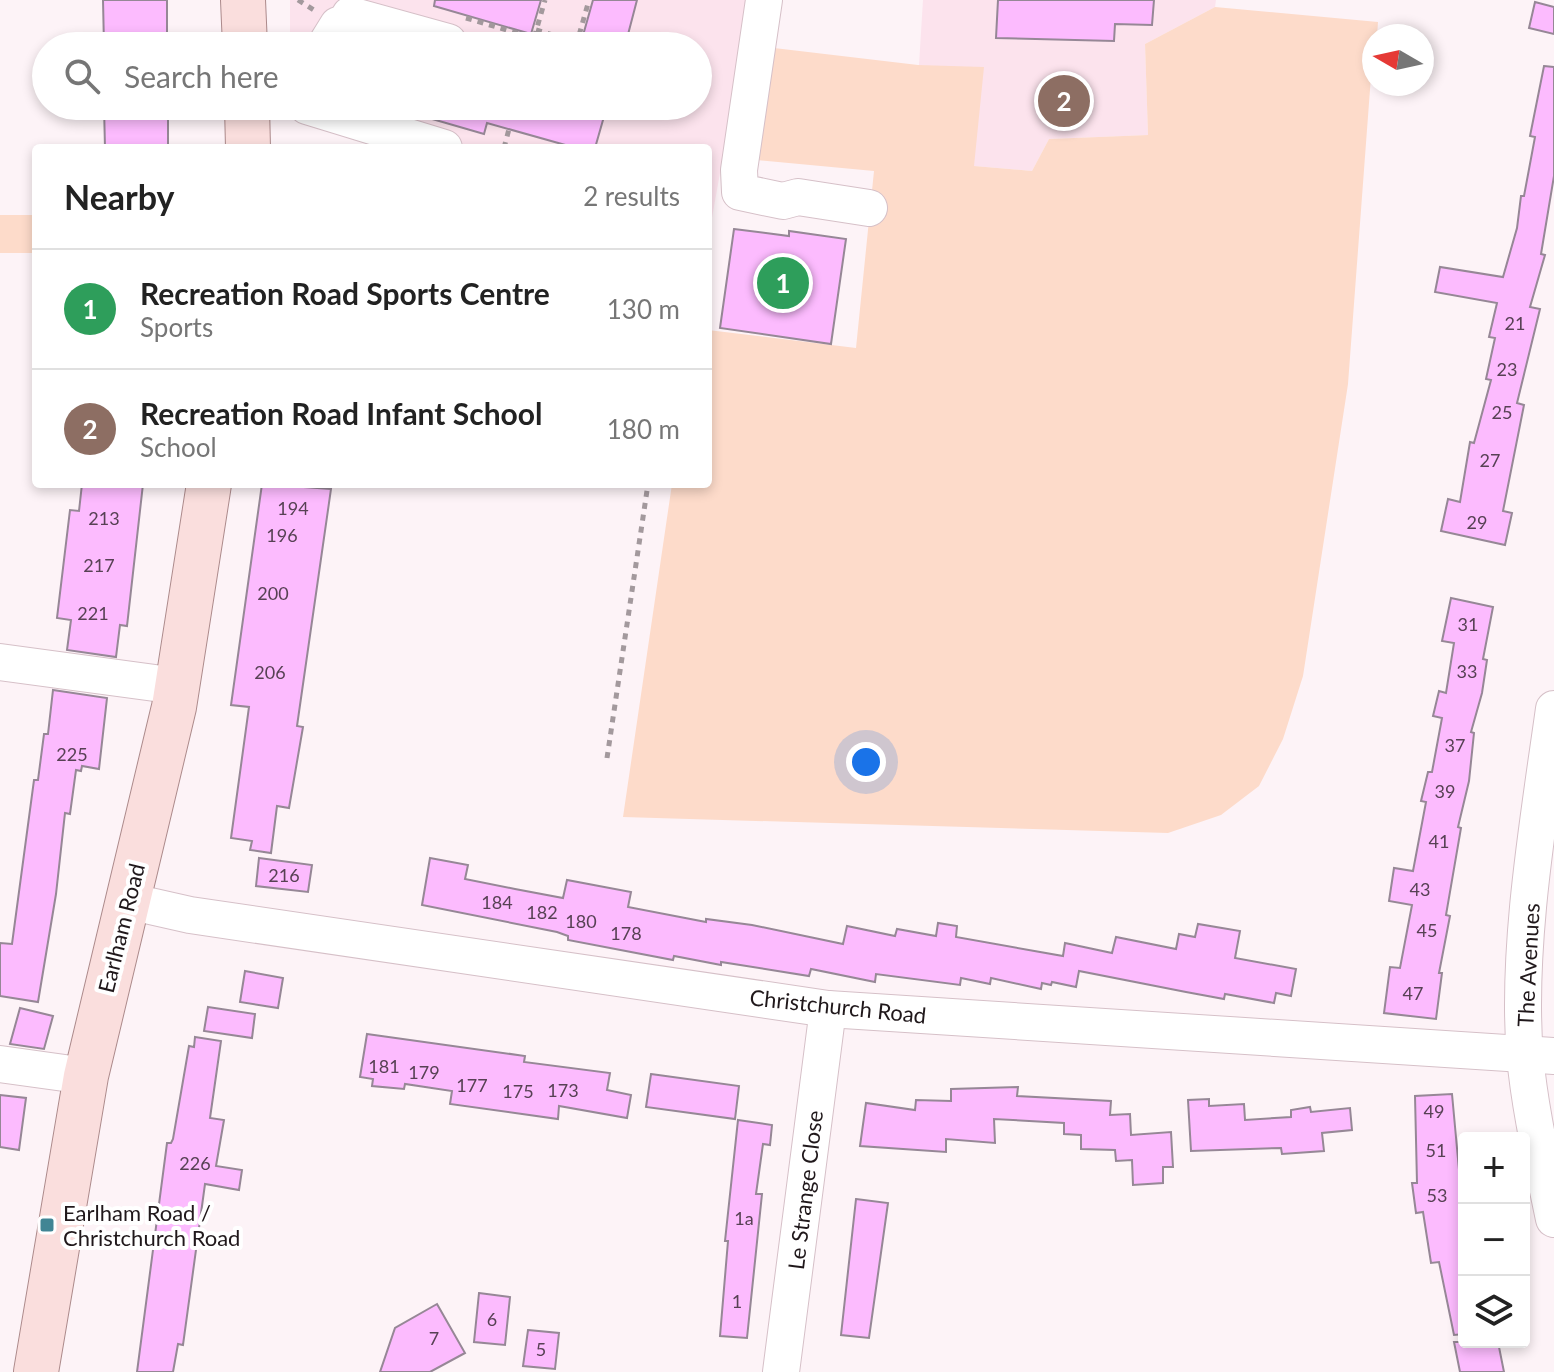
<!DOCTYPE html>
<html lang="en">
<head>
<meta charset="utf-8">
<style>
	body { margin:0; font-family:Lato,sans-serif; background:#f2f2f2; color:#222 }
	.controls { position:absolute; right:24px; bottom:24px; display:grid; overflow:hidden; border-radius:8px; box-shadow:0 4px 12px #0003 }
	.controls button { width:72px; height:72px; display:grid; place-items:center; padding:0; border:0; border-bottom:2px solid #e0e0e0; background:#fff; color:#222; font:40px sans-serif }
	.compass { position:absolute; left:1362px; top:24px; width:72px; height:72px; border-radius:50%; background:#fff; box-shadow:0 4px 12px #0003; rotate:279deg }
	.you { position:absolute; left:866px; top:762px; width:28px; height:28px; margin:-20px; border:6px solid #fff; border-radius:50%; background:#1a73e8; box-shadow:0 0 0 12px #1a73e833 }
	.badge { display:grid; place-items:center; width:52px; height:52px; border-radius:50%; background:#418594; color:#fff; font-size:26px; font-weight:700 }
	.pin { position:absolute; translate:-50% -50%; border:4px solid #fff; box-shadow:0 2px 8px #0006 }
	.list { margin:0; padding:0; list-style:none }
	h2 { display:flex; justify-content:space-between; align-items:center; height:104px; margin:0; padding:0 32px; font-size:34px }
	h2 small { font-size:26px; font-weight:400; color:#767676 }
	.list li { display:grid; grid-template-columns:52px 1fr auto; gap:24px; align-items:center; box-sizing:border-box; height:120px; padding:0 32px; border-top:2px solid #e0e0e0 }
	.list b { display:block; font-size:30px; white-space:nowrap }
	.list p { margin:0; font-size:26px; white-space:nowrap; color:#767676 }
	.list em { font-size:26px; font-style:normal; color:#767676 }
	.icon { flex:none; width:44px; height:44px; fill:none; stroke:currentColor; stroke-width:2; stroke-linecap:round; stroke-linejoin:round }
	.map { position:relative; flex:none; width:1554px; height:1372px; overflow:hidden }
	.search { position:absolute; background:#fff; box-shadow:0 4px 12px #0003; left:32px; top:32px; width:680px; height:88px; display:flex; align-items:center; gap:20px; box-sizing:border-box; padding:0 28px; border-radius:44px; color:#767676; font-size:30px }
	.panel { position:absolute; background:#fff; box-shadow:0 4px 12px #0003; left:32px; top:144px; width:680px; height:344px; border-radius:8px }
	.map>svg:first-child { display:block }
</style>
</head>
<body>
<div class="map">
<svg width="1554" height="1372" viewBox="0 0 1554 1372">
	<rect width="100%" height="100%" fill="#fdf3f7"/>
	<g fill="#fce3ed">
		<polygon points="290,0 751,0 708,240 708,148 408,148 291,106 698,106 698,46 290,46"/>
		<polygon points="923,0 1216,0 1215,7 1145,44 1148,135 1049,139 1032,171 974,166 919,65"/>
	</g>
	<g fill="#fddbca">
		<polygon points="1215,7 1378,22 1377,36 1374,36 1348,384 1303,676 1283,739 1259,786 1221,815 1168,833 623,817 672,484 708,484 708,330 856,348 874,171 757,160 774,48 918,65 984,67 974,166 1032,171 1049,139 1148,135 1145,44"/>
		<rect x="0" y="215" width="36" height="38"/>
	</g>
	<g fill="#fcbbfe" stroke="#968796" stroke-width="2">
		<polygon points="103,0 167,0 167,46 104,46"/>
		<polygon points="435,0 541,0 531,34 434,6"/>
		<polygon points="593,0 637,0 625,46 580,46"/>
		<polygon points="998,0 1154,0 1152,25 1115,24 1114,41 996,38"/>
		<polygon points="1535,2 1554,7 1554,34 1529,28"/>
		<polygon points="1544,66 1554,67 1554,176 1541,254 1545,255 1530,307 1540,309 1517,403 1524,405 1503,511 1512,513 1505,545 1441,531 1448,499 1460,502 1470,442 1474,443 1491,380 1486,379 1495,338 1489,337 1497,303 1435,292 1440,267 1503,277 1517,228 1521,196 1524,196 1535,137 1530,136"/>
		<polygon points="104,106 168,106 168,148 105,148"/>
		<polygon points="409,106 607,106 595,148 576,148 487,123 484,134 408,112"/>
		<polygon points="734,229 789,236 789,231 846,239 831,344 720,328"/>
		<polygon points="82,484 143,484 127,626 120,625 116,657 67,650 71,620 57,618 70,510 79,511"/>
		<polygon points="262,484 331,489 297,726 303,727 289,808 277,806 271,853 250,850 252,841 231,838 249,707 231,705"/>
		<polygon points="1451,598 1493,607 1483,659 1487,660 1482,693 1471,732 1474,733 1469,781 1458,827 1461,828 1446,915 1450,916 1439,973 1442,973 1436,1019 1384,1013 1390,967 1400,968 1412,905 1389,901 1394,868 1413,871 1426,802 1421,801 1428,772 1432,772 1442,718 1433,716 1439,691 1446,693 1454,643 1442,641"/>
		<polygon points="53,690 107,698 99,769 82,766 81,771 76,770 70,814 65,813 56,894 38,1002 0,996 0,943 12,944 34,780 38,780 44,734 48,734"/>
		<polygon points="259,858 312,865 308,892 256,886"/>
		<polygon points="430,858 468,865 465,879 515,889 563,898 567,880 631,892 628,907 706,922 706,919 752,925 843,944 847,926 895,936 897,929 936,936 938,923 957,926 956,937 1063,956 1065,943 1112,953 1116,937 1176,949 1179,934 1195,937 1198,924 1240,931 1235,958 1296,969 1291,996 1276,993 1274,1003 1225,994 1224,999 1186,992 1079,971 1076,987 1052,982 1051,985 1042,983 1041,989 991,978 990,984 961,978 960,985 876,974 875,982 811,969 809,976 721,962 721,965 674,956 673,960 568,940 568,936 557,932 422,905"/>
		<polygon points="245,971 283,978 278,1008 240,1002"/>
		<polygon points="208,1007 255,1014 252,1038 204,1031"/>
		<polygon points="20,1008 53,1016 44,1049 10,1044"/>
		<polygon points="367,1034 525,1056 524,1062 610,1073 607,1090 631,1095 627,1118 559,1106 558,1119 450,1104 452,1091 405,1084 404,1089 372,1086 373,1079 360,1077"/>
		<polygon points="195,1037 221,1041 210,1118 224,1120 216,1166 242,1170 239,1190 205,1184 183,1345 178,1344 173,1372 137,1372 167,1143 171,1143 173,1139 189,1046 194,1047"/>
		<polygon points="651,1074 739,1086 735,1119 646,1107"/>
		<polygon points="1018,1087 1017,1096 1111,1101 1110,1115 1130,1114 1131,1135 1171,1132 1173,1167 1163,1167 1163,1183 1133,1185 1132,1160 1116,1161 1115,1150 1081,1149 1081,1135 1064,1134 1064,1123 994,1119 995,1143 946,1139 946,1152 860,1146 866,1103 915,1110 916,1100 951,1101 951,1089"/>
		<polygon points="1452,1094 1464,1224 1464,1334 1454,1335 1439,1262 1431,1263 1423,1212 1416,1213 1412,1183 1417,1183 1415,1096"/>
		<polygon points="0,1095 26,1098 19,1150 0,1147"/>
		<polygon points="1209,1099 1209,1106 1244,1104 1245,1120 1291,1117 1291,1110 1310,1107 1311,1112 1350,1108 1352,1130 1322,1133 1324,1151 1282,1154 1281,1148 1191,1151 1188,1100"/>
		<polygon points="738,1120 772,1125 770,1145 763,1144 756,1194 762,1194 747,1338 720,1336 728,1241 725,1241"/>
		<polygon points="856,1199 888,1203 869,1338 841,1335"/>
		<polygon points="479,1293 510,1297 505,1345 474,1342"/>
		<polygon points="437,1304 465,1353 430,1372 380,1372 395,1328"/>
		<polygon points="528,1330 559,1333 555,1369 523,1366"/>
		<polygon points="1454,1342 1498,1342 1504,1372 1460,1372"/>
	</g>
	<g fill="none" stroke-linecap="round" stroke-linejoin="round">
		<g stroke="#d6c0c8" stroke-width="38">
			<g id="minor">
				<polyline points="764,0 739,170 740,192 783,201 798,197 869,208"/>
				<polyline points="350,15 448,42"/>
				<polyline points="325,46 338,25"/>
				<polyline points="307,106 444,148"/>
				<polyline points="0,662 177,686"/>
				<path d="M1554,709C1539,816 1516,949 1525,1056C1530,1111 1543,1165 1554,1219"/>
				<polyline points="128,901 190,915 828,1009 1554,1056"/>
				<polyline points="0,1064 86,1076"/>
				<polyline points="781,1372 828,1009"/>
			</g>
		</g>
		<g stroke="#ac8a8b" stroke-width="46">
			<g id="major">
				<polyline points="243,0 245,46"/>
				<polyline points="247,106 248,148"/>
				<polyline points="36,1372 86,1076 174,707 209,484"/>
			</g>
		</g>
		<g stroke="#a3999d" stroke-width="5" stroke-dasharray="6 6" stroke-linecap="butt">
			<polyline points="298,0 314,10"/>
			<polyline points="466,18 534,38 545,0"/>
			<polyline points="536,30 577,42"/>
			<polyline points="576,46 589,0"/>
			<polyline points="504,148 509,129"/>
			<polyline points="607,758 648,484"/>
		</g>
		<use href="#minor" stroke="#fff" stroke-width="36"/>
		<use href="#major" stroke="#fadedd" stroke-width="44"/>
	</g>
	<rect fill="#418594" stroke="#fff" stroke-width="3" x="39" y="1217" width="16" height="16" rx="4"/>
	<g text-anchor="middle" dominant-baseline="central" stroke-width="8" stroke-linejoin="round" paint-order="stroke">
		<g font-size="18" fill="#574154">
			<text x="1515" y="323">21</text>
			<text x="1507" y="369">23</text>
			<text x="1502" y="412">25</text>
			<text x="1490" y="460">27</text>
			<text x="293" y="508">194</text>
			<text x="104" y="518">213</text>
			<text x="1477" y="522">29</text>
			<text x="282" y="535">196</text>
			<text x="99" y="565">217</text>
			<text x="273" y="593">200</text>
			<text x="93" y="613">221</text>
			<text x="1468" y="624">31</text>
			<text x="1467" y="671">33</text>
			<text x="270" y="672">206</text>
			<text x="1455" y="745">37</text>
			<text x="72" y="754">225</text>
			<text x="1445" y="791">39</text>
			<text x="1439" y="841">41</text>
			<text x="284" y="875">216</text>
			<text x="1420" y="889">43</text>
			<text x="497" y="902">184</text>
			<text x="542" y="912">182</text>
			<text x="581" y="921">180</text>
			<text x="1427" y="930">45</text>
			<text x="626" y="933">178</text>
			<text x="1413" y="993">47</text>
			<text x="384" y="1066">181</text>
			<text x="424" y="1072">179</text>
			<text x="472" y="1085">177</text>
			<text x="563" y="1090">173</text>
			<text x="518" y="1091">175</text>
			<text x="1434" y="1111">49</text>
			<text x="1436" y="1150">51</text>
			<text x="195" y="1163">226</text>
			<text x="1437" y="1195">53</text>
			<text x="744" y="1218">1a</text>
			<text x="737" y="1301">1</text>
			<text x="492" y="1319">6</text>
			<text x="434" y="1338">7</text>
			<text x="541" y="1349">5</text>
		</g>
		<g font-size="22" fill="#20181b" stroke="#fff">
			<text transform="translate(121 928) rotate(-76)">Earlham Road</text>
			<text transform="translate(1528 965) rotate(-87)">The Avenues</text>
			<text transform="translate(838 1006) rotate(6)">Christchurch Road</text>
			<text transform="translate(805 1190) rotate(-83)">Le Strange Close</text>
		</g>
		<g font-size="22" fill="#20181b" stroke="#fff" text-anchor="start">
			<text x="63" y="1212">Earlham Road /<tspan x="63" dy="25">Christchurch Road</tspan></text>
		</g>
	</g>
</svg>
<div class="controls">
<button>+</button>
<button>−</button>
<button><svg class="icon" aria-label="layers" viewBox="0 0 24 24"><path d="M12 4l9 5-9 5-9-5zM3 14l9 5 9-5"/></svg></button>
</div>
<svg class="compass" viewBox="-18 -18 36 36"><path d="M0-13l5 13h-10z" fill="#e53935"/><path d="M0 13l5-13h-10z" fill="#767676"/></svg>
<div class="you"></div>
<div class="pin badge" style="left:783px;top:283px;background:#2e9e5b">1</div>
<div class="pin badge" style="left:1064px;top:101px;background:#8d6e63">2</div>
<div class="search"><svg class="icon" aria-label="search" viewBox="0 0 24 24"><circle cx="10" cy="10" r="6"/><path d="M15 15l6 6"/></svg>Search here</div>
<section class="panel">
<h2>Nearby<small>2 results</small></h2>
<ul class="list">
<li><span class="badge" style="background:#2e9e5b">1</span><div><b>Recreation Road Sports Centre</b><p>Sports</p></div><em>130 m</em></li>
<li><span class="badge" style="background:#8d6e63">2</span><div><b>Recreation Road Infant School</b><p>School</p></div><em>180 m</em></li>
</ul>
</section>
</div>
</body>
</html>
